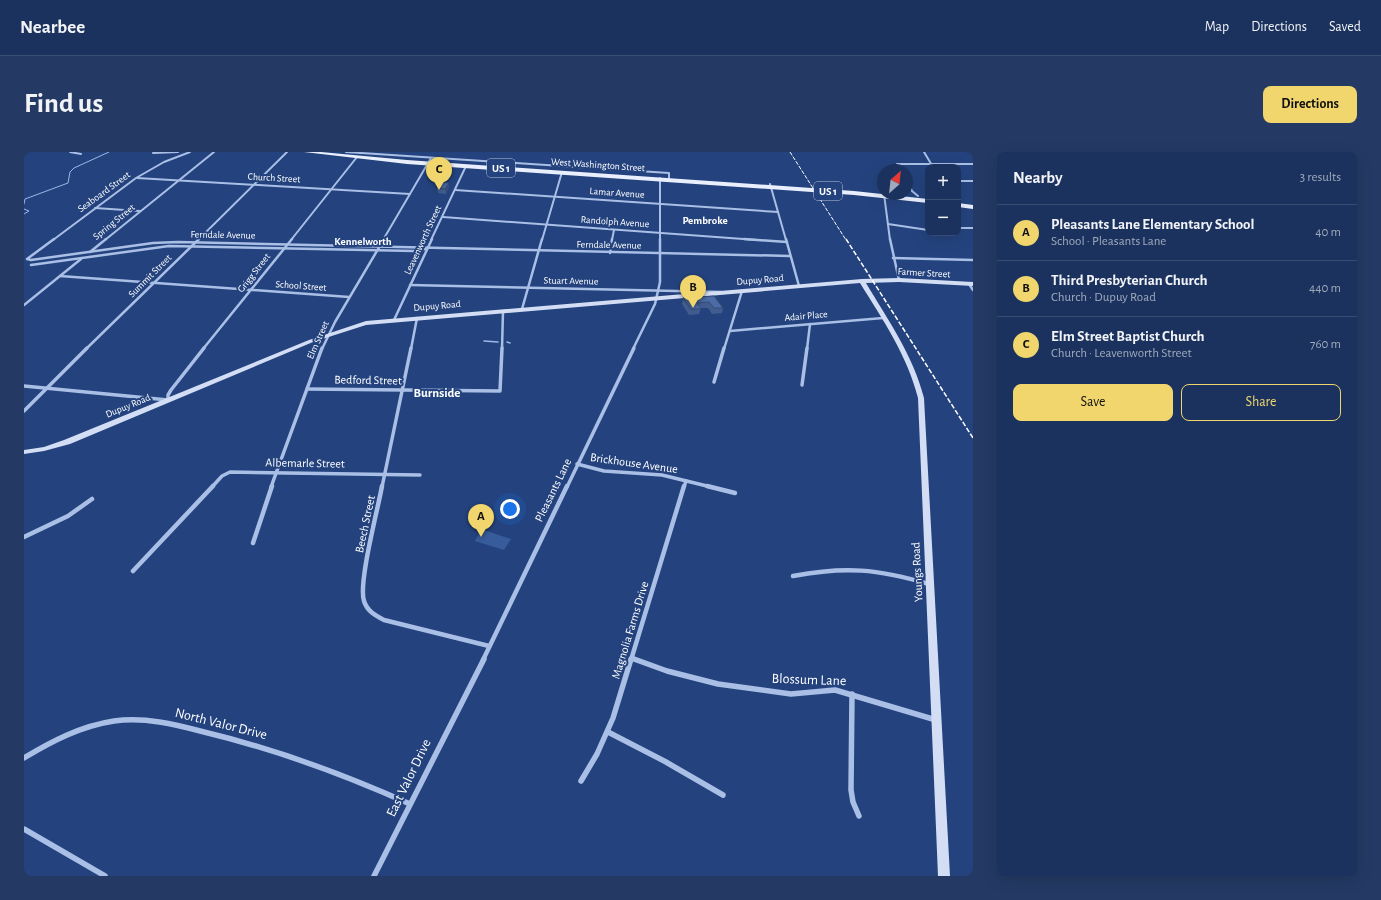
<!DOCTYPE html>
<html lang="en">
<head>
<meta charset="utf-8">
<style>
	body { margin:0; font-family:"Alegreya Sans",sans-serif; background:#243a64; color:#f1f3f6 }
	.controls { position:absolute; right:12px; top:12px; display:grid; overflow:hidden; border-radius:8px; box-shadow:0 4px 16px #0002 }
	.controls button { width:36px; height:36px; display:grid; place-items:center; padding:0; border:0; border-bottom:1px solid #394d73; background:#1b325e; color:#f1f3f6; font:20px sans-serif }
	.compass { position:absolute; left:853px; top:12px; width:36px; height:36px; border-radius:50%; background:#1b325e; box-shadow:0 4px 16px #0002; rotate:27deg }
	.you { position:absolute; left:486px; top:357px; width:14px; height:14px; margin:-10px; border:3px solid #fff; border-radius:50%; background:#1a73e8; box-shadow:0 0 0 6px #1a73e833 }
	.badge { display:grid; place-items:center; width:26px; height:26px; border-radius:50%; background:#f0d66d; color:#111; font-size:13px; font-weight:700 }
	.pin { position:absolute; translate:-50% -33px; filter:drop-shadow(0 1px 2px #0008) }
	.pin::after { content:''; position:absolute; top:21px; width:14px; height:12px; background:inherit; clip-path:polygon(0 0,100% 0,50% 100%) }
	.list { margin:0; padding:0; list-style:none }
	h2 { display:flex; justify-content:space-between; align-items:center; height:52px; margin:0; padding:0 16px; font-size:17px }
	h2 small { font-size:13px; font-weight:400; color:#a0aabc }
	.list li { display:grid; grid-template-columns:26px 1fr auto; gap:12px; align-items:center; box-sizing:border-box; height:56px; padding:0 16px; border-top:1px solid #394d73 }
	.list b { display:block; font-size:15px; white-space:nowrap }
	.list p { margin:0; font-size:13px; white-space:nowrap; color:#a0aabc }
	.list em { font-size:13px; font-style:normal; color:#a0aabc }
	.actions { display:flex; gap:8px; padding:12px 16px }
	.actions a { flex:1; padding:9px 0; border:1px solid #f0d66d; border-radius:8px; text-align:center; font-size:14px; color:#f0d66d }
	.actions .main { background:#f0d66d; color:#111 }
	.map { position:relative; flex:none; width:949px; height:724px; overflow:hidden; border-radius:8px }
	header { display:flex; align-items:center; gap:24px; box-sizing:border-box; height:56px; padding:0 20px; background:#1b325e; border-bottom:1px solid #394d73 }
	header strong { font-size:19px }
	nav { display:flex; gap:22px; margin-inline-start:auto; font-size:14px }
	.intro { display:flex; align-items:center; justify-content:space-between; box-sizing:border-box; height:96px; padding:0 24px }
	h1 { margin:0; font-size:28px }
	.button { padding:10px 18px; border-radius:8px; background:#f0d66d; color:#111; font-size:14px; font-weight:700 }
	main { display:flex; gap:24px; padding:0 24px }
	aside { flex:1; background:#1b325e; border-radius:8px; box-shadow:0 4px 16px #0002 }
	.map>svg:first-child { display:block }
</style>
</head>
<body>
<header>
<strong>Nearbee</strong>
<nav><a>Map</a><a>Directions</a><a>Saved</a></nav>
</header>
<div class="intro"><h1>Find us</h1><a class="button">Directions</a></div>
<main>
<div class="map">
<svg width="949" height="724" viewBox="0 0 949 724">
	<rect width="100%" height="100%" fill="#24437e"/>
	<polygon fill="#375b9b" points="457,377 487,387 480,398 451,389"/>
	<g fill="none" stroke-linecap="round" stroke-linejoin="round">
		<g stroke="#9db8e7" stroke-width="1">
			<polyline points="0,52 1,47 44,31 46,20 50,16 85,0"/>
			<polyline points="0,57 5,59 0,62"/>
		</g>
		<g stroke="#9db8e7" stroke-width="1.5">
			<polyline points="460,189 474,190"/>
			<polyline points="483,190 486,191"/>
		</g>
		<g stroke="#a9bfe6" stroke-width="2">
			<polyline points="46,0 57,2"/>
			<polyline points="322,0 645,21 645,27"/>
			<polyline points="900,0 909,15"/>
			<polyline points="129,1 154,0"/>
			<polyline points="877,18 873,12 949,12"/>
			<polyline points="113,26 386,42"/>
			<polyline points="636,26 636,88"/>
			<polyline points="883,28 888,39 894,44"/>
			<polyline points="934,29 949,29"/>
			<polyline points="746,32 762,88"/>
			<polyline points="431,38 754,60"/>
			<polyline points="860,42 866,88"/>
			<polyline points="71,56 116,59"/>
			<polyline points="419,65 733,88"/>
			<polyline points="864,72 904,78"/>
			<polyline points="934,76 949,76"/>
			<polyline points="29,88 112,26 140,10 166,0"/>
			<polyline points="81,88 190,0"/>
			<polyline points="174,88 263,0"/>
			<polyline points="267,88 333,5"/>
			<polyline points="359,88 407,6"/>
			<polyline points="407,88 442,14"/>
			<polyline points="518,88 538,20"/>
			<polyline points="588,88 590,78"/>
		</g>
		<g stroke="#a9bfe6" stroke-width="2.5">
			<polyline points="30,87 3,107 7,108 129,91 154,90 766,104"/>
			<polyline points="720,87 763,90"/>
			<polyline points="762,87 775,134"/>
			<polyline points="866,87 875,128"/>
			<polyline points="66,100 82,87"/>
			<polyline points="586,101 588,87"/>
			<polyline points="869,106 949,108"/>
			<polyline points="7,113 145,94 390,99 401,97"/>
			<polyline points="36,124 325,145"/>
			<polyline points="945,132 949,138"/>
			<polyline points="386,133 697,140"/>
			<polyline points="0,153 57,107"/>
			<polyline points="498,157 518,87"/>
			<polyline points="370,168 408,87"/>
			<polyline points="706,179 859,166"/>
			<polyline points="62,197 175,87"/>
			<polyline points="179,197 268,87"/>
			<polyline points="298,197 311,170 360,87"/>
			<polyline points="387,197 393,166"/>
			<polyline points="478,197 479,159"/>
			<polyline points="609,197 631,152 636,130 636,87"/>
			<polyline points="700,197 718,139"/>
			<polyline points="783,197 786,172"/>
		</g>
		<g stroke="#a9bfe6" stroke-width="3.5">
			<polyline points="690,230 700,196"/>
			<polyline points="778,233 783,196"/>
			<polyline points="0,234 144,248 144,243 147,238 180,196"/>
			<polyline points="283,237 476,239 478,196"/>
			<polyline points="0,259 63,196"/>
			<polyline points="553,312 580,319 638,323 687,335"/>
			<polyline points="188,335 198,324 206,320 396,323"/>
			<polyline points="247,335 298,196"/>
			<polyline points="358,335 387,196"/>
			<polyline points="543,335 610,196"/>
			<polyline points="660,335 662,329"/>
		</g>
		<g stroke="#a9bfe6" stroke-width="4.5">
			<path d="M358,334C354,357 334,431 340,449C343,459 352,464 360,468L465,494"/>
			<polyline points="683,334 711,341"/>
			<polyline points="0,385 44,364 68,347"/>
			<polyline points="229,391 248,334"/>
			<polyline points="109,419 189,334"/>
			<path d="M769,424C822,414 853,417 905,432"/>
			<polyline points="608,506 613,508"/>
			<polyline points="459,508 543,334"/>
			<polyline points="607,508 660,334"/>
		</g>
		<g stroke="#a9bfe6" stroke-width="5.5">
			<polyline points="610,507 643,519 694,532 767,542 811,538 912,568"/>
			<polyline points="828,542 827,638 829,650 835,664"/>
			<polyline points="584,580 642,610 699,643"/>
			<path d="M0,606C28,589 57,574 90,569C121,565 150,572 180,580C251,597 319,622 386,652"/>
			<polyline points="557,629 573,602 589,566 607,507"/>
			<polyline points="0,677 81,724"/>
			<polyline points="350,724 460,507"/>
		</g>
		<path fill="#d3def5" fill-rule="evenodd" d="M875,126L949,130V134L875,130L842,131C864,168 889,203 900,246L926,724H914L894,246C883,203 859,168 836,131L342,173L289,190L46,292L20,299L0,302V298L20,295L40,288L285,188L342,169L838,127Z"/>
		<g fill="#eaeffd" fill-rule="evenodd">
			<polygon points="280,0 297,0 383,8 830,39 904,47 904,51 830,43 383,12"/>
			<polygon points="934,51 949,53 949,57 934,55"/>
		</g>
		<polyline stroke="#fff" stroke-width="1" stroke-dasharray="4 1.5" stroke-linecap="butt" points="766,0 822,88"/>
		<polyline stroke="#fff" stroke-width="1.5" stroke-dasharray="5 2" stroke-linecap="butt" points="822,87 949,286"/>
	</g>
	<g fill="#415d90">
		<polygon points="425,35 422,42 414,41 413,36"/>
		<polygon points="690,144 699,156 698,161 688,162 684,156 677,156 675,162 665,163 658,152 659,146"/>
	</g>
	<polygon fill="#354c75" points="425,31 425,35 422,42 421,37"/>
	<g fill="#4c6ca7" stroke="#354c75">
		<polygon points="417,30 425,31 421,37 413,36"/>
		<polygon points="690,144 699,156 690,156 685,150 673,151 677,157 667,157 659,146"/>
	</g>
	<g text-anchor="middle" dominant-baseline="central" stroke-width="4" stroke-linejoin="round" paint-order="stroke">
		<g font-size="10" fill="#fff" stroke="#24437e">
			<text transform="translate(574 13) rotate(4)">West Washington Street</text>
			<text transform="translate(250 26) rotate(3)">Church Street</text>
			<text transform="translate(80 40) rotate(-36)">Seaboard Street</text>
			<text transform="translate(593 41) rotate(4)">Lamar Avenue</text>
			<text transform="translate(90 70) rotate(-39)">Spring Street</text>
			<text transform="translate(591 70) rotate(4)">Randolph Avenue</text>
			<text transform="translate(199 83) rotate(1)">Ferndale Avenue</text>
			<text transform="translate(399 88) rotate(-65)">Leavenworth Street</text>
			<text transform="translate(585 93) rotate(1)">Ferndale Avenue</text>
			<text transform="translate(230 121) rotate(-52)">Grigg Street</text>
			<text transform="translate(900 121) rotate(3)">Farmer Street</text>
			<text transform="translate(126 124) rotate(-45)">Summit Street</text>
			<text transform="translate(736 128) rotate(-5)">Dupuy Road</text>
			<text transform="translate(547 129) rotate(1)">Stuart Avenue</text>
			<text transform="translate(277 134) rotate(4)">School Street</text>
			<text transform="translate(413 154) rotate(-5)">Dupuy Road</text>
			<text transform="translate(782 164) rotate(-5)">Adair Place</text>
			<text transform="translate(294 188) rotate(-66)">Elm Street</text>
			<text transform="translate(104 254) rotate(-22)">Dupuy Road</text>
		</g>
		<g fill="#24437e" stroke="#bdc7d8" stroke-width="1">
			<rect x="463" y="7" width="28" height="18" rx="3"/>
			<rect x="790" y="30" width="28" height="18" rx="3"/>
		</g>
		<g font-size="11" font-weight="bold" fill="#fff">
			<text x="477" y="16">US 1</text>
			<text x="804" y="39">US 1</text>
		</g>
		<g font-size="11" font-weight="bold" fill="#fff" stroke="#24437e">
			<text x="681" y="68">Pembroke</text>
			<text x="339" y="89">Kennelworth</text>
		</g>
		<g font-size="12" fill="#fff" stroke="#24437e">
			<text transform="translate(344 228) rotate(1)">Bedford Street</text>
			<text transform="translate(281 311) rotate(1)">Albemarle Street</text>
			<text transform="translate(610 311) rotate(8)">Brickhouse Avenue</text>
			<text transform="translate(529 338) rotate(-64)">Pleasants Lane</text>
			<text transform="translate(341 372) rotate(-78)">Beech Street</text>
			<text transform="translate(893 420) rotate(-93)">Youngs Road</text>
			<text transform="translate(606 478) rotate(-73)">Magnolia Farms Drive</text>
		</g>
		<g font-size="13" font-weight="bold" fill="#fff" stroke="#24437e">
			<text x="413" y="241">Burnside</text>
		</g>
		<g font-size="14" fill="#fff" stroke="#24437e">
			<text transform="translate(785 528) rotate(2)">Blossum Lane</text>
			<text transform="translate(197 572) rotate(14)">North Valor Drive</text>
			<text transform="translate(385 626) rotate(-64)">East Valor Drive</text>
		</g>
	</g>
</svg>
<div class="controls">
<button>+</button>
<button>−</button>
</div>
<svg class="compass" viewBox="-18 -18 36 36"><path d="M0-13l5 13h-10z" fill="#e53935"/><path d="M0 13l5-13h-10z" fill="#a0aabc"/></svg>
<div class="you"></div>
<div class="pin badge" style="left:457px;top:385px">A</div>
<div class="pin badge" style="left:669px;top:156px">B</div>
<div class="pin badge" style="left:415px;top:38px">C</div>
</div>
<aside>
<h2>Nearby<small>3 results</small></h2>
<ul class="list">
<li><span class="badge">A</span><div><b>Pleasants Lane Elementary School</b><p>School · Pleasants Lane</p></div><em>40 m</em></li>
<li><span class="badge">B</span><div><b>Third Presbyterian Church</b><p>Church · Dupuy Road</p></div><em>440 m</em></li>
<li><span class="badge">C</span><div><b>Elm Street Baptist Church</b><p>Church · Leavenworth Street</p></div><em>760 m</em></li>
</ul>
<div class="actions"><a class="main">Save</a><a>Share</a></div>
</aside>
</main>
</body>
</html>
